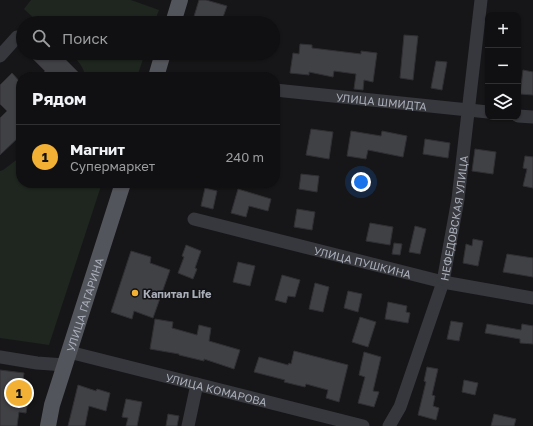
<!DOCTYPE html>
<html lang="ru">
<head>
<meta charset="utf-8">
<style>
	body { margin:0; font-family:"Golos Text",sans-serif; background:#1e1e20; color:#f1f3f6 }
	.controls { position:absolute; right:12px; top:12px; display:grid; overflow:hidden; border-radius:8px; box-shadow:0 1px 3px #0004 }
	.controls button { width:36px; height:36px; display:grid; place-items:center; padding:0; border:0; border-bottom:1px solid #303032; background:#101012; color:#f1f3f6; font:20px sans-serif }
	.you { position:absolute; left:361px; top:182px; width:14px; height:14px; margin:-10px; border:3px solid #fff; border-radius:50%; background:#1a73e8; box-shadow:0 0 0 6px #1a73e833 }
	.badge { display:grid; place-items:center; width:26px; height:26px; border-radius:50%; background:#f2b134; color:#111; font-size:13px; font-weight:700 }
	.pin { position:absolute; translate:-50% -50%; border:2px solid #fff; box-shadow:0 1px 4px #0006 }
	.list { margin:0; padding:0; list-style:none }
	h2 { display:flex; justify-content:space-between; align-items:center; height:52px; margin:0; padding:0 16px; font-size:17px }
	h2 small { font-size:13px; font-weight:400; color:#9c9d9f }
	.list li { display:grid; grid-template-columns:26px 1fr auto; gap:12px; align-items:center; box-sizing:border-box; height:64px; padding:0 16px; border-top:1px solid #303032 }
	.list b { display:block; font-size:15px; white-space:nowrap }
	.list p { margin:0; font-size:13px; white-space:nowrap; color:#9c9d9f }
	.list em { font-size:13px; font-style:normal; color:#9c9d9f }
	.icon { flex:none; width:22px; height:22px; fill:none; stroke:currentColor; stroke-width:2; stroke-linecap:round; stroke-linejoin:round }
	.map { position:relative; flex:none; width:533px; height:426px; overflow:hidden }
	.search { position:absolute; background:#101012; box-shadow:0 1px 3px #0004; left:16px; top:16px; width:264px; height:44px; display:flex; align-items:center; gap:10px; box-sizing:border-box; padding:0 14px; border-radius:22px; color:#9c9d9f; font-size:15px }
	.panel { position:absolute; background:#101012; box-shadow:0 1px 3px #0004; left:16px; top:72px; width:264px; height:116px; border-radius:16px }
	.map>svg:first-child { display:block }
</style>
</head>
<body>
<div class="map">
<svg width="533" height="426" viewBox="0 0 533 426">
	<rect width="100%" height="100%" fill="#161618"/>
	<g fill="#1e261f">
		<polygon points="31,0 131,0 159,10 154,23 39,23 24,9"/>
		<path d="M70,53H145L137,77H85C84,66 77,60 70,53Z"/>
		<polygon points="21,155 21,183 102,183 49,345 0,338 0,171 3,170 19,158"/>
	</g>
	<g fill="#404145" stroke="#303034">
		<polygon points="199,0 206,0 227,6 222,20 220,20 219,23 192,23"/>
		<polygon points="404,35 418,36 413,80 400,78"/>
		<polygon points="300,44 312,45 312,48 361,54 361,51 377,53 373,82 364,80 363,90 354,89 356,74 334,71 333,77 309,72 309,75 290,73 293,53 299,54"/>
		<polygon points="27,53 59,53 83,77 39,77 45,71"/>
		<polygon points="436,61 447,62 442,90 431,88"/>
		<polygon points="523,70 533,72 533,95 520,94"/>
		<polygon points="12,73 21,83 21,135 0,155 0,118 7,111 0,104 0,85"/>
		<polygon points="311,129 333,132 329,159 306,155"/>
		<polygon points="351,131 381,136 382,131 407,136 403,157 368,150 366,159 347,156"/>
		<polygon points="425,139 450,143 448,158 423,154"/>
		<polygon points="475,149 496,152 493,174 472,171"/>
		<polygon points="525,156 533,157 533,188 523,186 527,169 523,168"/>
		<polygon points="301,174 319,176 317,192 299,189"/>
		<polygon points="205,188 217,191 213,209 201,206"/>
		<polygon points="238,189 271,199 268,211 249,206 246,217 231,213"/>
		<polygon points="297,209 315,212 312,230 294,227"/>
		<polygon points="370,223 393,227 390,245 366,241"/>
		<polygon points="415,226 426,229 420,254 409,252"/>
		<polygon points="473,239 483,241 478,266 463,263 466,244 472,246"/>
		<polygon points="394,243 402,244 400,255 392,254"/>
		<polygon points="186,245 201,251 195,268 197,269 193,279 178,273 184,257 182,256"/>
		<polygon points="131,251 151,257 150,263 170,270 153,318 134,311 132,319 111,312"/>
		<polygon points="507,254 533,258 533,277 503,272"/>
		<polygon points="238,262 255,266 250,286 233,282"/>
		<polygon points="282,275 300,280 295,297 288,296 286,303 275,300"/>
		<polygon points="315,283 329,287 323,312 309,309"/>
		<polygon points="348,291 362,294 358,312 344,308"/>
		<polygon points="388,302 407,306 406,312 410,313 408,323 385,319"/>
		<polygon points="360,317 376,322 368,347 352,342"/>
		<polygon points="155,319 173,322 172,328 197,335 199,325 211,328 209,341 240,350 234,369 204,359 204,361 179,355 179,354 150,349"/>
		<polygon points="451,321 463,323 459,341 447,339"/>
		<polygon points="487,324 521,330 522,324 533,326 533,344 520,343 520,339 485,333"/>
		<polygon points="294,351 348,365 339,402 326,398 328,390 306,384 305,387 284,382 285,380 254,372 259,357 288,365 289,363 291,364"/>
		<polygon points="364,352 381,357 373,391 379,392 374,407 358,403 365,377 359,375"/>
		<polygon points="427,367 438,369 432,395 435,396 433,406 439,408 436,420 418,415 426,382 424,381"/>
		<polygon points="0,370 24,373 20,399 28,400 26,413 19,412 17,426 0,426"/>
		<polygon points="464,380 478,383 475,395 462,392"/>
		<polygon points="78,385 96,391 97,389 110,393 106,411 89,406 85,426 68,426"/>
		<polygon points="126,399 142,402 137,426 126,426 128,418 122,417"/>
		<polygon points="168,414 179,416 177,426 166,426"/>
		<polygon points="494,414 516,419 514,426 491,426"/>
	</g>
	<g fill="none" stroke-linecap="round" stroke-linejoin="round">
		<g stroke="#37383d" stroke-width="13">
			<polyline points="0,56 17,37"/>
			<path id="s1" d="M275,90L488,112"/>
			<polyline points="518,116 533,117"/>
			<path id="s2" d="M194,219L443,282L533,298"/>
			<path id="s3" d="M69,352L363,426"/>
			<polyline points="0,357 37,363 65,365"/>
			<polyline points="188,426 197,384"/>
			<path id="s4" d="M389,426L400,407L443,282L458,199L481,0"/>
		</g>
		<g stroke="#53555c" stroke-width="16">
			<polyline points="173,23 180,0"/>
			<polyline points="156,77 163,53"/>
			<path id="s5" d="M48,426L52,405L123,183"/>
		</g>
	</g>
	<circle fill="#f2b134" stroke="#111113" stroke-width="1.5" cx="135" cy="293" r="4"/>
	<g text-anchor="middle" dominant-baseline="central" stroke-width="3" stroke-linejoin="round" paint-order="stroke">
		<g font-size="11" fill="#a8adb8" stroke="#111113">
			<text stroke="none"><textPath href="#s1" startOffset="107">УЛИЦА ШМИДТА</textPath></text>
			<text stroke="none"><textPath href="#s4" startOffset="219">НЕФЕДОВСКАЯ УЛИЦА</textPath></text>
			<text stroke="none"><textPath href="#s2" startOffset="174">УЛИЦА ПУШКИНА</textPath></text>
			<text stroke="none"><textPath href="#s5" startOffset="127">УЛИЦА ГАГАРИНА</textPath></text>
			<text stroke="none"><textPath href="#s3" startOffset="152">УЛИЦА КОМАРОВА</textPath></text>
		</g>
		<g font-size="11" font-weight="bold" fill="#a8adb8" stroke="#111113" text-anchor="start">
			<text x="143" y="293">Капитал Life</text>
		</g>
	</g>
</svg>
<div class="controls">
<button>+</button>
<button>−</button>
<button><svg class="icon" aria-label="layers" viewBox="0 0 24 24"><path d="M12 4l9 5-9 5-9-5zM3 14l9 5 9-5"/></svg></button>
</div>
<div class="you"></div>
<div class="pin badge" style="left:19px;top:393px">1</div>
<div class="search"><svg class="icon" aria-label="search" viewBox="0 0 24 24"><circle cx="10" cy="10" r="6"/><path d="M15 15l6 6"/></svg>Поиск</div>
<section class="panel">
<h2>Рядом<small></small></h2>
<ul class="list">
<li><span class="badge">1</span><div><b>Магнит</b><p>Супермаркет</p></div><em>240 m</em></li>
</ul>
</section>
</div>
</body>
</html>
